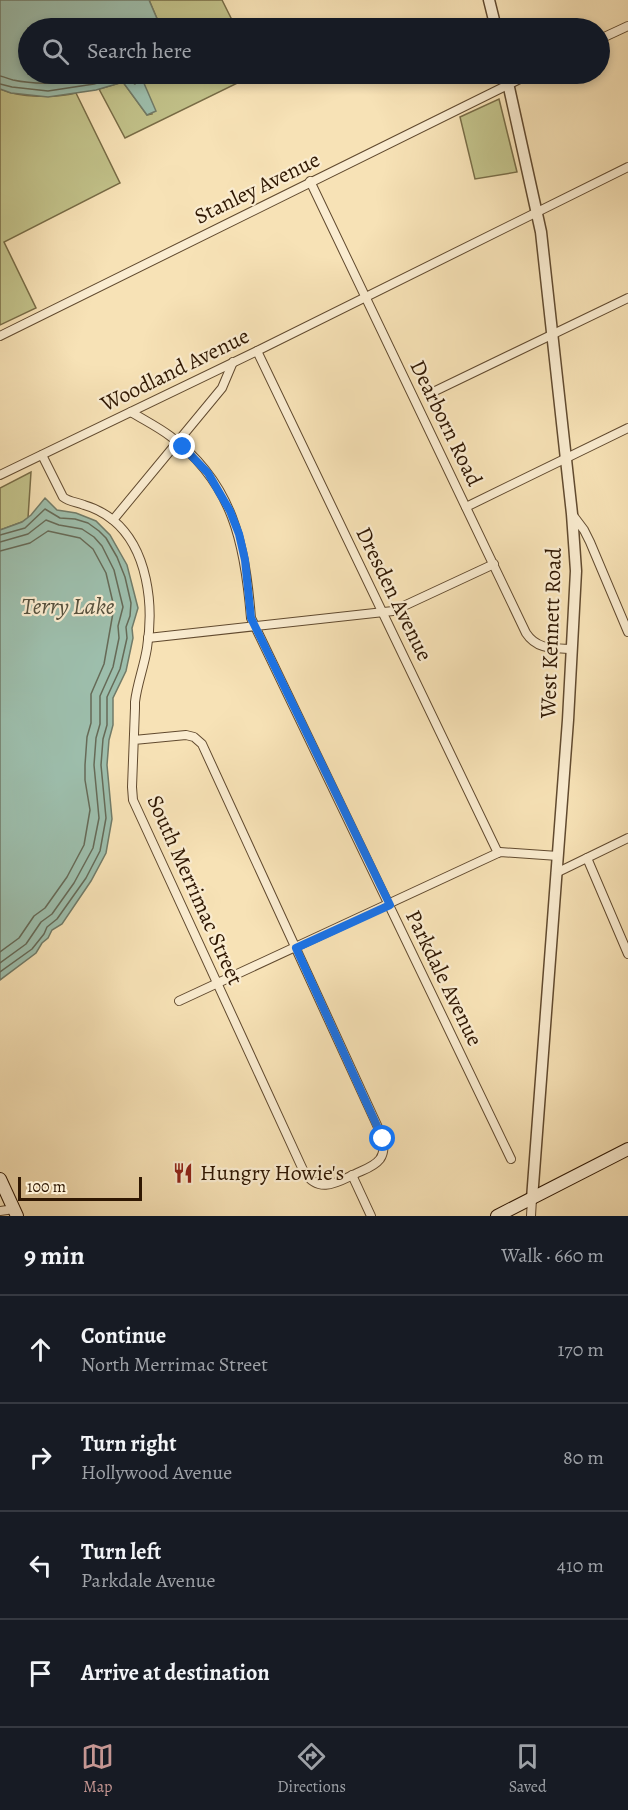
<!DOCTYPE html>
<html lang="en">
<head>
<meta charset="utf-8">
<style>
	body { margin:0; font-family:Alegreya,serif; background:#242831; color:#f1f3f6 }
	.scale { position:absolute; left:18px; bottom:15px; width:124px; box-sizing:border-box; padding-left:6px; border:3px solid #2f1702; border-top:0; font-size:16px; line-height:21px; white-space:nowrap; color:#2f1702; -webkit-text-stroke:4px #faecd0; paint-order:stroke }
	.stop { position:absolute; width:18px; height:18px; margin:-14px; border:4px solid #1a73e8; border-radius:50%; background:#fff }
	.stop.end { background:#1a73e8; border-color:#fff; box-shadow:0 2px 6px #0008 }
	.list { margin:0; padding:0; list-style:none }
	h2 { display:flex; justify-content:space-between; align-items:center; height:78px; margin:0; padding:0 24px; font-size:26px }
	h2 small { font-size:20px; font-weight:400; color:#9ea1a6 }
	.list li { display:grid; grid-template-columns:39px 1fr auto; gap:18px; align-items:center; box-sizing:border-box; height:108px; padding:0 24px; border-top:2px solid #363941 }
	.list b { display:block; font-size:22px; white-space:nowrap }
	.list p { margin:0; font-size:20px; white-space:nowrap; color:#9ea1a6 }
	.list em { font-size:20px; font-style:normal; color:#9ea1a6 }
	.icon { flex:none; width:33px; height:33px; fill:none; stroke:currentColor; stroke-width:2; stroke-linecap:round; stroke-linejoin:round }
	.map { position:relative; flex:none; width:628px; height:1216px; overflow:hidden }
	.search { position:absolute; background:#171b24; box-shadow:0 3px 9px #0003; left:18px; right:18px; top:18px; height:66px; display:flex; align-items:center; gap:15px; box-sizing:border-box; padding:0 21px; border-radius:33px; color:#9ea1a6; font-size:22px }
	.sheet { height:510px; background:#171b24 }
	nav { display:flex; justify-content:space-around; align-items:center; box-sizing:border-box; height:84px; border-top:2px solid #363941; background:#171b24; font-size:16px; color:#9ea1a6 }
	nav a { display:grid; justify-items:center; gap:3px }
	nav .on { color:#c59692 }
	.map>svg:first-child { display:block }
</style>
</head>
<body>
<div class="map">
<svg width="628" height="1216" viewBox="0 0 628 1216">
	<rect width="100%" height="100%" fill="#f7e2b6"/>
	<filter id="stains"><feTurbulence type="fractalNoise" baseFrequency=".00333" numOctaves="4"/><feColorMatrix values="0 0 0 0 .2 0 0 0 0 .09 0 0 0 0 .02 0 0 0 .5 -.17"/></filter>
	<radialGradient id="worn" r=".72"><stop offset=".6" stop-color="#630" stop-opacity="0"/><stop offset="1" stop-color="#630" stop-opacity=".3"/></radialGradient>
	<g fill="#c2c28a" stroke="#786c46" stroke-width="1.5">
		<polygon points="149,0 222,0 236,28 161,28"/>
		<polygon points="152,74 256,74 125,138 99,89 123,82 147,115 152,114 143,81 144,78"/>
		<path d="M0,89C20,98 55,98 76,93L120,183L4,242L36,308L0,325Z"/>
		<polygon points="499,99 517,172 475,179 460,117"/>
		<polygon points="31,472 28,518 22,522 0,530 0,488"/>
	</g>
	<g fill="#9dbeac" stroke="#717b68" stroke-width="1.5">
		<polygon points="0,0 149,0 161,28 28,28 28,74 152,74 144,77 143,81 156,111 147,115 123,82 96,90 48,97 11,93 0,89"/>
		<polygon points="45,498 57,510 76,513 96,521 110,535 127,565 138,608 132,628 133,638 126,671 113,698 113,725 109,740 107,765 112,819 106,853 91,881 62,924 52,930 48,938 42,943 36,953 0,980 0,530 22,522 31,515"/>
	</g>
	<g fill="none" stroke-linecap="round" stroke-linejoin="round">
		<g stroke="#666a57" stroke-width="1.5">
			<path d="M0,76C5,77 9,79 13,80C41,86 75,83 102,74"/>
			<polyline points="0,84 12,87 48,91 94,84 122,76 135,84 139,74"/>
			<polyline points="0,535 25,528 45,509 60,518 75,519 88,523 99,531 106,538 117,557 125,577 131,603 130,616 126,627 127,638 120,669 107,697 107,725 103,739 101,765 106,818 100,851 86,878 57,919 47,927 44,934 32,949 0,972"/>
			<polyline points="0,542 28,534 46,520 59,525 82,529 94,537 102,546 114,570 123,607 118,626 119,638 113,667 100,696 100,724 96,738 94,765 99,818 93,848 74,883 52,914 41,922 26,944 0,963"/>
			<polyline points="0,551 30,543 48,531 80,538 93,549 106,573 114,607 104,664 91,694 91,723 87,737 85,765 85,780 90,810 84,845 67,877 45,908 34,916 19,938 0,952"/>
		</g>
		<g stroke="#614a2f" stroke-width="10">
			<g id="minor">
				<polyline points="600,39 628,26"/>
				<path d="M310,181L526,633C537,650 554,648 572,649"/>
				<polyline points="0,336 530,74"/>
				<polyline points="257,351 498,853"/>
				<polyline points="431,393 628,298"/>
				<path d="M131,412C144,420 158,427 170,436C233,483 245,544 251,618L511,1159"/>
				<path d="M42,455L63,497C69,502 77,502 84,505C95,508 104,513 113,520C148,549 154,605 147,648C144,667 137,684 135,702V708L132,787L133,800L304,1172C319,1194 336,1183 355,1174C363,1170 374,1167 380,1159C385,1152 384,1144 382,1136L202,744L194,737L186,735L134,740"/>
				<polyline points="0,475 257,351 628,167"/>
				<polyline points="466,507 628,428"/>
				<polyline points="572,514 584,530 590,542 628,632"/>
				<polyline points="113,520 222,388 233,362"/>
				<polyline points="148,638 393,611 494,564"/>
				<polyline points="587,858 628,954"/>
				<polyline points="556,873 628,838"/>
				<polyline points="179,1001 500,852 558,856"/>
				<polyline points="352,1175 371,1216"/>
				<polyline points="0,1211 14,1209"/>
				<polyline points="531,1216 532,1199"/>
			</g>
		</g>
		<g stroke="#614a2f" stroke-width="13">
			<g id="tertiary">
				<polyline points="489,0 496,28"/>
				<polyline points="506,74 541,232 572,514 576,571 568,720 532,1199"/>
			</g>
		</g>
		<g stroke="#2f1702" stroke-width="14">
			<g id="secondary">
				<polyline points="0,1179 17,1216"/>
				<polyline points="497,1216 628,1149"/>
			</g>
		</g>
		<use href="#minor" stroke="#faecd0" stroke-width="8"/>
		<use href="#tertiary" stroke="#faecd0" stroke-width="10"/>
		<use href="#secondary" stroke="#faecd0" stroke-width="12"/>
	</g>
	<g fill="none" stroke-linecap="round" stroke-linejoin="round">
		<polyline stroke="#1a73e8" stroke-width="8" points="183,447 208,473 230,511 239,534 245,560 251,618 390,905 296,948 383,1139"/>
	</g>
	<defs>
		<g id="restaurant-bare" transform="scale(1.62)"><path d="M-5-6h1v4h1v-4h1v4h1v-4h1v5L-1.5 .5V6h-2V.5L-5-1ZM5-6V6H3V1.5H1.5Q1.5-4 5-6Z" fill="#8f2418" stroke="#faecd0" stroke-width="2.5" paint-order="stroke"/></g>
	</defs>
	<g fill-rule="evenodd">
		<use href="#restaurant-bare" x="183" y="1173"/>
	</g>
	<g text-anchor="middle" dominant-baseline="central" stroke-width="4.5" stroke-linejoin="round" paint-order="stroke">
		<g font-size="22" fill="#2f1702" stroke="#faecd0">
			<text transform="translate(257 188) rotate(-26)">Stanley Avenue</text>
			<text transform="translate(175 370) rotate(-26)">Woodland Avenue</text>
			<text transform="translate(446 423) rotate(64)">Dearborn Road</text>
			<text transform="translate(394 594) rotate(64)">Dresden Avenue</text>
			<text transform="translate(551 633) rotate(-88)">West Kennett Road</text>
			<text transform="translate(195 890) rotate(66)">South Merrimac Street</text>
			<text transform="translate(444 978) rotate(64)">Parkdale Avenue</text>
		</g>
		<g font-size="22" fill="#2f1702" stroke="#faecd0" text-anchor="start">
			<text x="200" y="1173">Hungry Howie's</text>
		</g>
		<g font-size="24" font-style="italic" fill="#56513e" stroke="#faecd0">
			<text x="68" y="606">Terry Lake</text>
		</g>
	</g>
	<rect width="100%" height="100%" filter="url(#stains)"/>
	<rect width="100%" height="100%" fill="url(#worn)"/>
</svg>
<div class="scale">100 m</div>
<div class="stop" style="left:383px;top:1139px"></div>
<div class="stop end" style="left:183px;top:447px"></div>
<div class="search"><svg class="icon" aria-label="search" viewBox="0 0 24 24"><circle cx="10" cy="10" r="6"/><path d="M15 15l6 6"/></svg>Search here</div>
</div>
<section class="sheet">
<h2>9 min<small>Walk · 660 m</small></h2>
<ul class="list">
<li><svg class="icon" aria-label="ahead" viewBox="0 0 24 24"><path d="M12 20V5M6 11l6-6 6 6"/></svg><div><b>Continue</b><p>North Merrimac Street</p></div><em>170 m</em></li>
<li><svg class="icon" aria-label="right" viewBox="0 0 24 24"><path d="M7 20v-9h11M14 6l5 5-5 5"/></svg><div><b>Turn right</b><p>Hollywood Avenue</p></div><em>80 m</em></li>
<li><svg class="icon" aria-label="left" viewBox="0 0 24 24"><path d="M17 20v-9H6M10 6l-5 5 5 5"/></svg><div><b>Turn left</b><p>Parkdale Avenue</p></div><em>410 m</em></li>
<li><svg class="icon" aria-label="arrive" viewBox="0 0 24 24"><path d="M6 21V4h12l-3 4 3 4H6"/></svg><div><b>Arrive at destination</b></div></li>
</ul>
</section>
<nav>
<a class="on"><svg class="icon" aria-label="map" viewBox="0 0 24 24"><path d="M3 6l6-2 6 2 6-2v14l-6 2-6-2-6 2zM9 4v14M15 6v14"/></svg>Map</a>
<a><svg class="icon" aria-label="directions" viewBox="0 0 24 24"><path d="M12 3l9 9-9 9-9-9zM9 14v-3h6M13 9l2 2-2 2"/></svg>Directions</a>
<a><svg class="icon" aria-label="saved" viewBox="0 0 24 24"><path d="M7 4h10v16l-5-4-5 4z"/></svg>Saved</a>
</nav>
</body>
</html>
